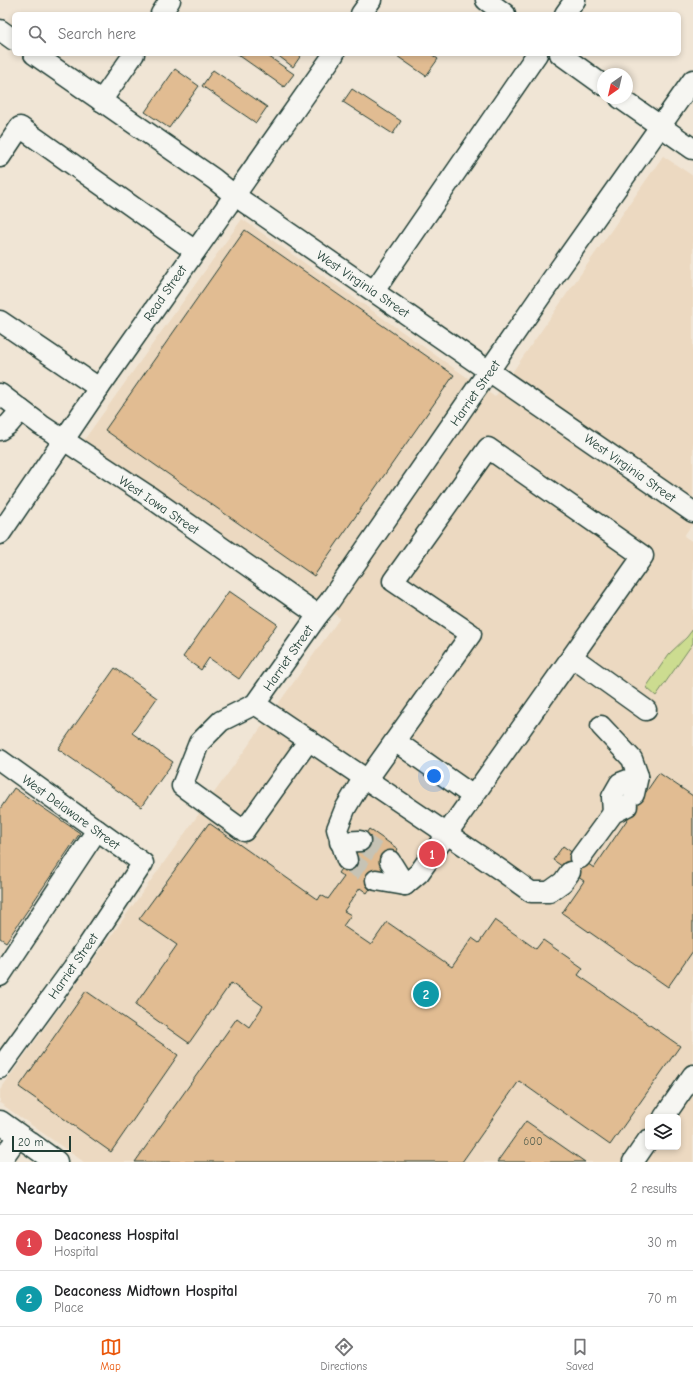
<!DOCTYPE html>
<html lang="en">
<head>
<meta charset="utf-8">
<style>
	body { margin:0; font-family:"Comic Neue",sans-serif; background:#f2f2f2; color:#202124 }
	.controls { position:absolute; right:12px; bottom:12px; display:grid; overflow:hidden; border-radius:6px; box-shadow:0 2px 6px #0003 }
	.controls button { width:36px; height:36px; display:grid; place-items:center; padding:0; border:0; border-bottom:1px solid #e0e0e0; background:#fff; color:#202124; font:20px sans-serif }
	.compass { position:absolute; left:597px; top:68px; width:36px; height:36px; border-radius:50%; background:#fff; box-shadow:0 2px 6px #0003; rotate:214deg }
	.scale { position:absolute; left:12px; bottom:10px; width:59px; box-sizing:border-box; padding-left:4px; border:2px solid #1f3d34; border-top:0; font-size:11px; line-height:14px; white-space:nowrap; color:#1f3d34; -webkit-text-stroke:3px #f6f6f2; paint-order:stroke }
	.you { position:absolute; left:434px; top:776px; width:14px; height:14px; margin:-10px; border:3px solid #fff; border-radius:50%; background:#1a73e8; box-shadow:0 0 0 6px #1a73e833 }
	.badge { display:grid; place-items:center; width:26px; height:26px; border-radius:50%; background:#ea580c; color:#fff; font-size:13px; font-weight:700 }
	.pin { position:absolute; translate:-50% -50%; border:2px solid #fff; box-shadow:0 1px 4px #0006 }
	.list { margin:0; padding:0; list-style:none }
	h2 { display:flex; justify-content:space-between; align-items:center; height:52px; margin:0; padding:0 16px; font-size:17px }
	h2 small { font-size:13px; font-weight:400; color:#757577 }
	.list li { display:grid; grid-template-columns:26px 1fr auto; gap:12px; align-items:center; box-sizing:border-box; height:56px; padding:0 16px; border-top:1px solid #e0e0e0 }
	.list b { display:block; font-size:15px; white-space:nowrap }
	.list p { margin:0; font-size:13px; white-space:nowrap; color:#757577 }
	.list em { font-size:13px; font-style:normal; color:#757577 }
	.icon { flex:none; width:22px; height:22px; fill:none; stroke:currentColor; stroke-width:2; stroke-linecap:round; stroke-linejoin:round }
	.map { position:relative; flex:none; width:693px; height:1162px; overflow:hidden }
	.search { position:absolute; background:#fff; box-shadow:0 2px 6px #0003; left:12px; right:12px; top:12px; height:44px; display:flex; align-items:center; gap:10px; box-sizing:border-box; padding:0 14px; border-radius:6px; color:#757577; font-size:15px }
	.sheet { height:164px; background:#fff }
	nav { display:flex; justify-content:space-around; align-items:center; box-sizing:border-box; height:56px; border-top:1px solid #e0e0e0; background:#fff; font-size:11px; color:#757577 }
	nav a { display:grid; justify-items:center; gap:2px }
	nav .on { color:#ea580c }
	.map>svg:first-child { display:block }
</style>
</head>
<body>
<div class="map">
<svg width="693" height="1162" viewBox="0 0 693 1162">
	<rect width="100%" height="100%" fill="#f0e5d5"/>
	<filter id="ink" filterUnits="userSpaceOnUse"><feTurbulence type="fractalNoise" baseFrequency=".025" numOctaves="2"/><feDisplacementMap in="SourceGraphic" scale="8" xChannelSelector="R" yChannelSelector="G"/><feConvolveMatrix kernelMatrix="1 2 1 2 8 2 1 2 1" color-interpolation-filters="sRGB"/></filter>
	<g filter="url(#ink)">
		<path fill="#ecd9c1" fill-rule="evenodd" d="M663,156L693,176V523L684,536L693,542V1162H84L0,1103V1090L340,618L84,440L242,219L495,397ZM648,1117H678V1147H648Z"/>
		<polygon fill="#ccdc90" stroke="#768c62" points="693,629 693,643 656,696 648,689 647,686 669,654 687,637"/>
		<g fill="#e1bc92" stroke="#1f3d34">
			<polygon points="237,54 265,54 294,74 284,87"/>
			<polygon points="276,54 302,54 293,67"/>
			<polygon points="394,54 431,54 438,59 426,76"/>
			<polygon points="175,69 199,86 169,128 145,112"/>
			<polygon points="213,70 267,107 256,123 202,86"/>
			<polygon points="352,89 401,121 393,134 343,102"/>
			<polygon points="245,230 454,375 314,576 105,430"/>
			<polygon points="229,591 277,624 239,679 209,658 201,670 183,657"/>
			<polygon points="115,668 157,698 132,733 173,762 141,807 58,749"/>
			<polygon points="659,773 693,796 693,951 668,987 562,913 584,881 553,860 563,846 594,868"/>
			<polygon points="14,788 80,833 6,942 0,938 0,809"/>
			<polygon points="209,823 318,900 321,895 328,899 344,877 338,873 369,829 398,849 367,893 360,888 344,911 351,915 343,926 371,945 387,922 452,967 472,938 479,943 495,920 536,949 543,940 583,968 578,975 680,1046 610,1145 519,1081 462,1162 135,1162 237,1018 249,1027 263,1006 231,983 189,1043 135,1005 177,945 139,919"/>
			<polygon points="86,991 178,1055 111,1152 19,1087"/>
			<polygon points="526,1121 585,1162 497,1162"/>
		</g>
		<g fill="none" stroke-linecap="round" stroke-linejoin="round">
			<g stroke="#c6c3b5" stroke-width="20" stroke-dasharray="20 10" stroke-linecap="butt">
				<polyline points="360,841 390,861"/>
				<polyline points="347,860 376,880"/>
			</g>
			<g stroke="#1f3d34" stroke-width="23">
				<g id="minor">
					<polyline points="486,0 505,14"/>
					<polyline points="161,14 170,0"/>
					<polyline points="361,14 371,0"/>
					<polyline points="565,14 575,0"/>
					<polyline points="0,30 14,40"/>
					<polyline points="34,54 214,179 234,195 693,512"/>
					<polyline points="560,54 603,85"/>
					<polyline points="620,98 693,149"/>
					<polyline points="101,101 134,54"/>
					<polyline points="0,157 20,127 195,251"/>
					<polyline points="374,291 537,54"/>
					<polyline points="0,321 99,388"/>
					<polyline points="0,394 41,425 147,495 318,615"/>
					<polyline points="0,430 9,424 21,410"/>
					<polyline points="0,534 99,388 334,54"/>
					<polyline points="572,657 646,710"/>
					<polyline points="255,704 502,871 531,892 549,892 563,882 570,872"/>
					<polyline points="601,726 632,759 638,776 634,794"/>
					<polyline points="309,740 244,831 182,786 199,743 221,721 255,704 318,615 329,602 560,268 693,80"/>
					<polyline points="395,741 473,796"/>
					<polyline points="0,760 143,863 73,968 0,1068"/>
					<polyline points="367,780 471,634 393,581 488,448 643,556 419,873 405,885 376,880"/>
					<polyline points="613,813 612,797 620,783 638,776"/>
					<polyline points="340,842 360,841"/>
					<polyline points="580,858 613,813 627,806"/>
					<polyline points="347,860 337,829 345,809 364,777"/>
					<polyline points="390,861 405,885"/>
					<polyline points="0,976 97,830"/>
					<polyline points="664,1117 693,1075"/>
					<polyline points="0,1162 19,1135"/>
					<polyline points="633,1162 648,1140"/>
				</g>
			</g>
			<g stroke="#1f3d34" stroke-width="25">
				<polyline id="major" points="0,1122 56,1162"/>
			</g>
			<use href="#minor" stroke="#f6f6f2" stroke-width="20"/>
			<use href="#major" stroke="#f6f6f2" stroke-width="22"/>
		</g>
	</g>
	<g text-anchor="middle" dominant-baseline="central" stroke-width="3" stroke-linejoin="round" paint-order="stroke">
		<g font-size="11" fill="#505d4c">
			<text x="533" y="1141">600</text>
		</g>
		<g font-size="13" fill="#1f3d34" stroke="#f6f6f2">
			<text transform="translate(363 284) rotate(34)">West Virginia Street</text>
			<text transform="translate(165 293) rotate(-55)">Read Street</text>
			<text transform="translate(475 393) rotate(-55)">Harriet Street</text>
			<text transform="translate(630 468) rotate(35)">West Virginia Street</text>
			<text transform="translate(159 505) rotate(34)">West Iowa Street</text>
			<text transform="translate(288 658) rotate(-55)">Harriet Street</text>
			<text transform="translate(71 812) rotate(36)">West Delaware Street</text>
			<text transform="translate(73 966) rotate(-55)">Harriet Street</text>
		</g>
	</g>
</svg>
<div class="controls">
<button><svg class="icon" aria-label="layers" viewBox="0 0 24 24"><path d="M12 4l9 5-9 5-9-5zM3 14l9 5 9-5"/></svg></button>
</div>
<svg class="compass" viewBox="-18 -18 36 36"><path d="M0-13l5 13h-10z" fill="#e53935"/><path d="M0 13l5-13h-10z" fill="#757577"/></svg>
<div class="scale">20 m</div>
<div class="you"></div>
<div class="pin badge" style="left:432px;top:854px;background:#e0444e">1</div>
<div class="pin badge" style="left:426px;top:994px;background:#0f9aa8">2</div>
<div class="search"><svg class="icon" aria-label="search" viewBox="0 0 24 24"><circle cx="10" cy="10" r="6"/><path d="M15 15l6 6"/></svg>Search here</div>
</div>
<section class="sheet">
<h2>Nearby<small>2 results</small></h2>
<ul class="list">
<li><span class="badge" style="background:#e0444e">1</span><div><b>Deaconess Hospital</b><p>Hospital</p></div><em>30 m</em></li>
<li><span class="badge" style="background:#0f9aa8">2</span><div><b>Deaconess Midtown Hospital</b><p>Place</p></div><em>70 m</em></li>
</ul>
</section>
<nav>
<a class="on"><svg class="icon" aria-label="map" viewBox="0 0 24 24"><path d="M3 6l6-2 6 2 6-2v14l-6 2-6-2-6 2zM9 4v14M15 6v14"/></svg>Map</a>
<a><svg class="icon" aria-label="directions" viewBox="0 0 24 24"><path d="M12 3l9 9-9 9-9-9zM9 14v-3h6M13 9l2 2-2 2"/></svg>Directions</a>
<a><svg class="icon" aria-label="saved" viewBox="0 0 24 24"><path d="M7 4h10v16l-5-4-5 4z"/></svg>Saved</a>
</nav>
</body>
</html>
